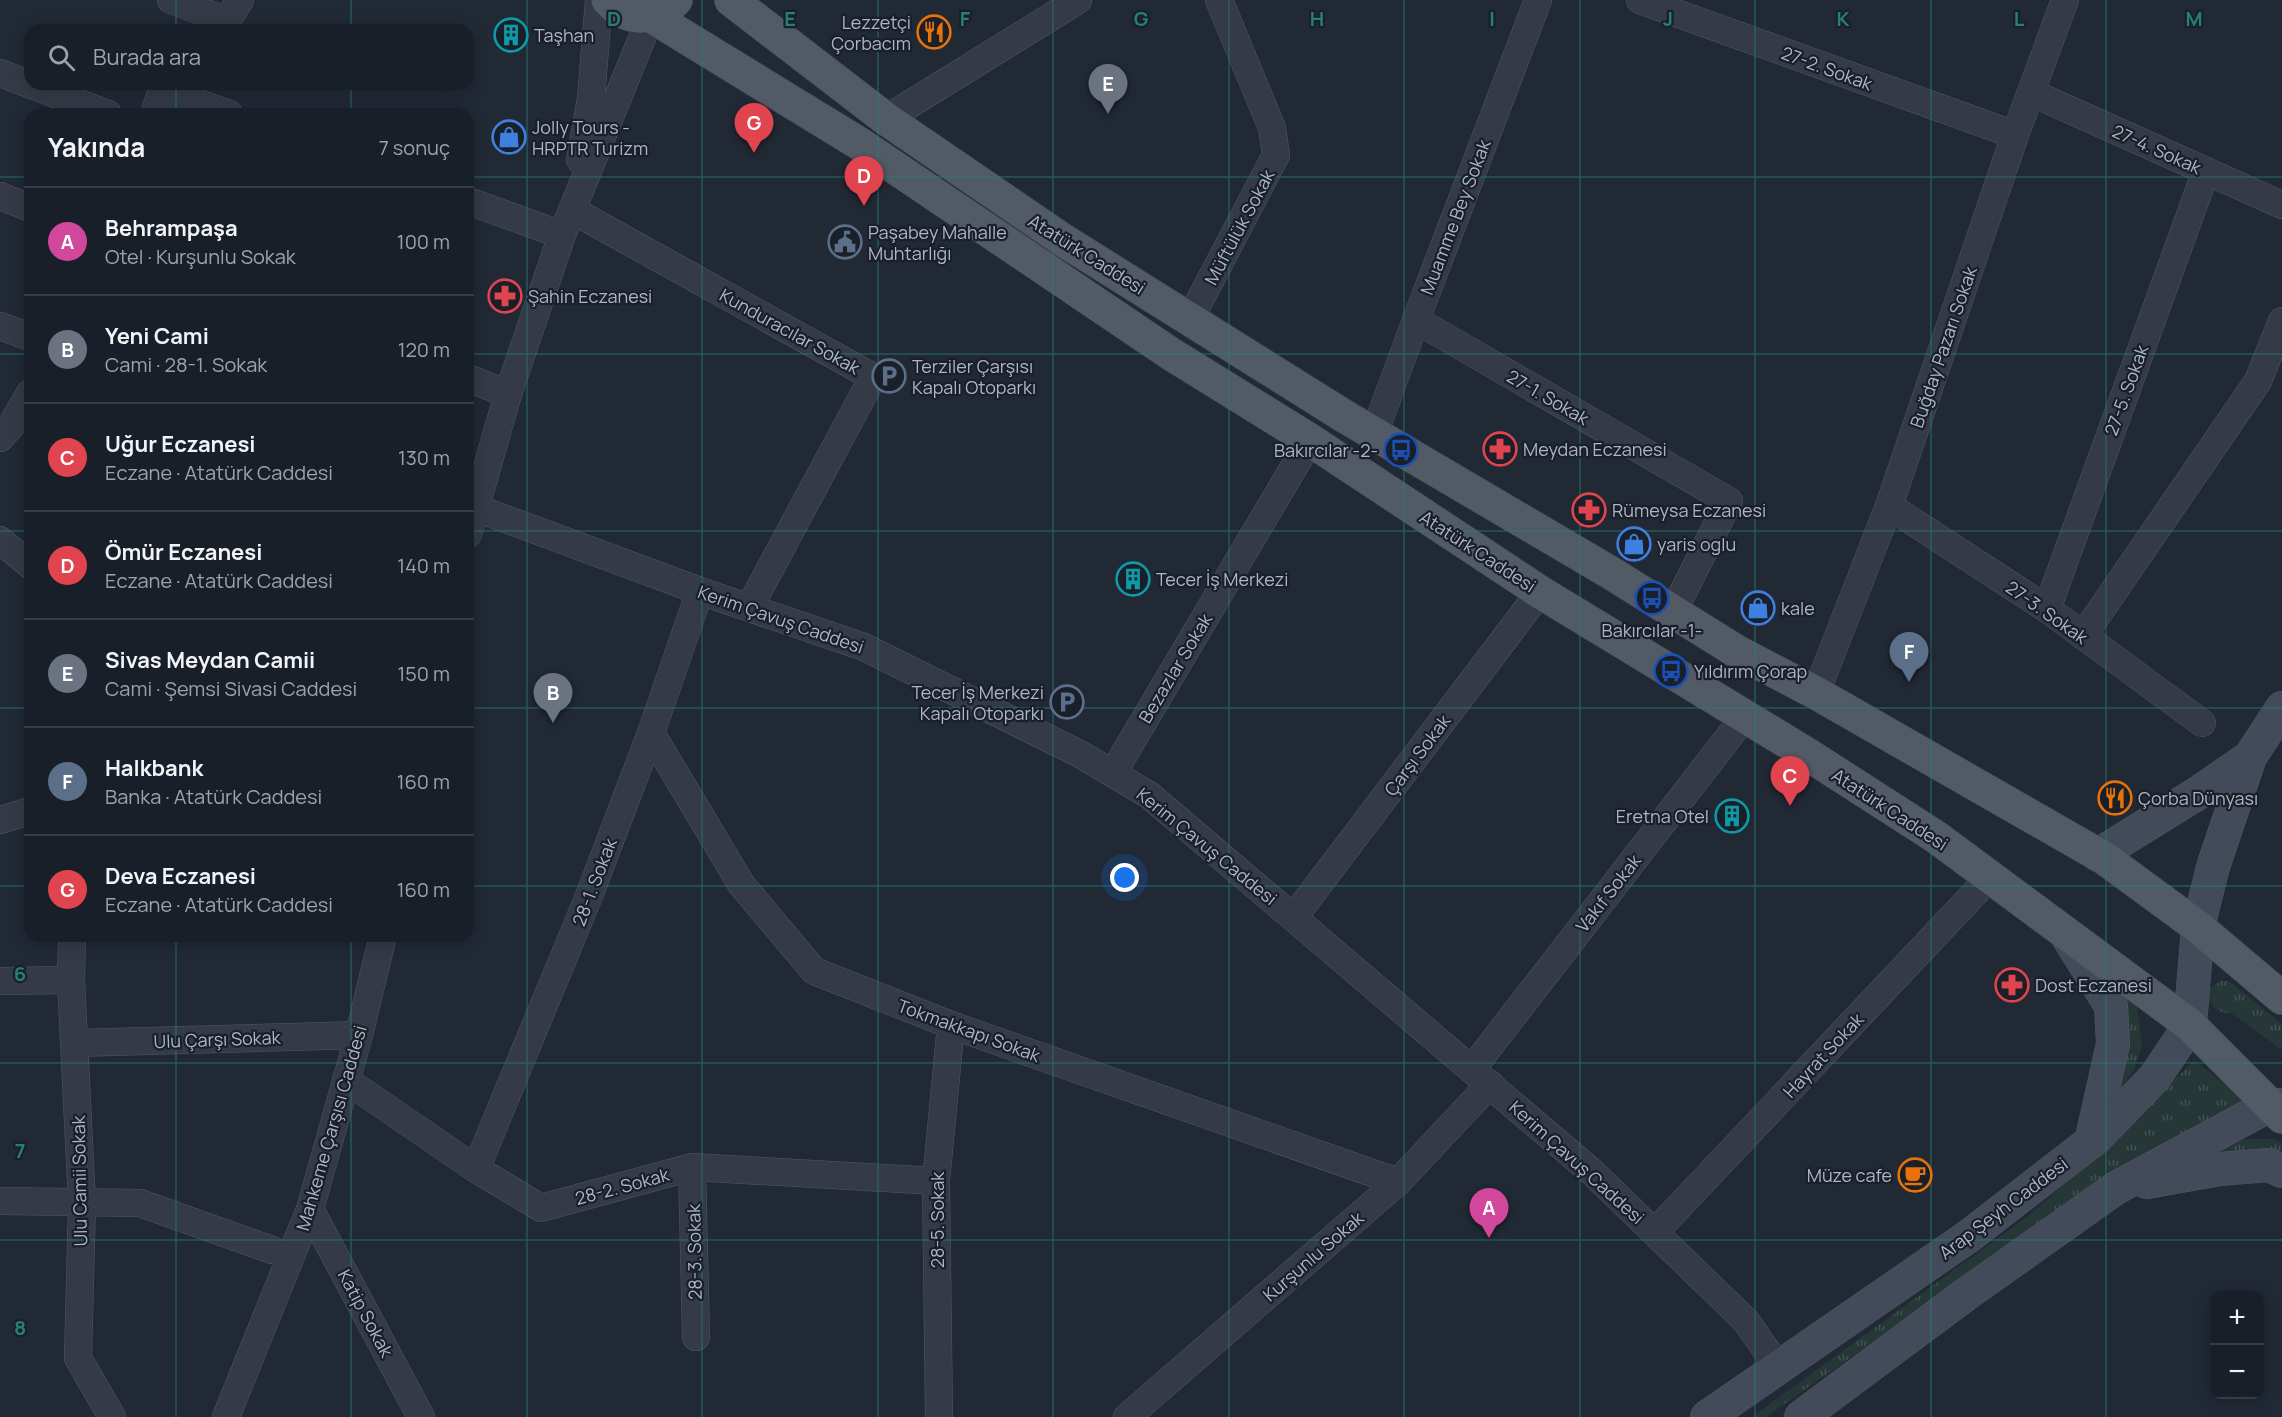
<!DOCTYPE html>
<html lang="tr">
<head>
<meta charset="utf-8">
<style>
	body { margin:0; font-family:Manrope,sans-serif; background:#262c34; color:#f1f3f6 }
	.controls { position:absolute; right:18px; bottom:18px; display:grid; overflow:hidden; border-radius:12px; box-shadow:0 3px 15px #0003 }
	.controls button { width:54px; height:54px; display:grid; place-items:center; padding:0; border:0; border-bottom:2px solid #373d45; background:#191f28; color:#f1f3f6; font:30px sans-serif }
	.you { position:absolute; left:1125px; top:878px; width:21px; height:21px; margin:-15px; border:4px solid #fff; border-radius:50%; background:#1a73e8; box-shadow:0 0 0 9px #1a73e833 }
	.badge { display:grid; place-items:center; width:39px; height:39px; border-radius:50%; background:#86aaf0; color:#fff; font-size:20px; font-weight:700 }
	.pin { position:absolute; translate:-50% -50px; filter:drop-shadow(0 2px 3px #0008) }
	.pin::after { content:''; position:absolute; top:32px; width:21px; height:18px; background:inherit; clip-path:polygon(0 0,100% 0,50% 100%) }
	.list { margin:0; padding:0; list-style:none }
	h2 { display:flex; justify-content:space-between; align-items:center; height:78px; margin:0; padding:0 24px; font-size:26px }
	h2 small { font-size:20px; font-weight:400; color:#9fa2a8 }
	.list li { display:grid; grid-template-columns:39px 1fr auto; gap:18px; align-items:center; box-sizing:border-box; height:108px; padding:0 24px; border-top:2px solid #373d45 }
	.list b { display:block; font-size:22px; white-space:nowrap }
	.list p { margin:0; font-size:20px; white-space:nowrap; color:#9fa2a8 }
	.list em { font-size:20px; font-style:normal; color:#9fa2a8 }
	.icon { flex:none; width:33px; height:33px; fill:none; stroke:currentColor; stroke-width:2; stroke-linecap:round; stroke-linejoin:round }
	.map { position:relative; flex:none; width:2282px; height:1417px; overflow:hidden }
	.search { position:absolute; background:#191f28; box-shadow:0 3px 15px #0003; left:24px; top:24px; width:450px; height:66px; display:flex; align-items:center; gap:15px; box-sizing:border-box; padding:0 21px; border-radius:18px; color:#9fa2a8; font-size:22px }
	.panel { position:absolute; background:#191f28; box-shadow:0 3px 15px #0003; left:24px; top:108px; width:450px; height:834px; border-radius:18px }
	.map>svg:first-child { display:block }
</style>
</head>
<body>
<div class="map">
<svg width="2282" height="1417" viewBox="0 0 2282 1417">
	<defs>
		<pattern id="grass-tufts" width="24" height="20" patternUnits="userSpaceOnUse" patternTransform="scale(1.5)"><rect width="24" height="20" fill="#263738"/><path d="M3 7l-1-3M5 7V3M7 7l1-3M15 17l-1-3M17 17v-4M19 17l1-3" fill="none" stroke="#435253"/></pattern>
	</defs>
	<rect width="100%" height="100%" fill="#212935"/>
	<g fill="url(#grass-tufts)">
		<polygon points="2113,974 2137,1006 2142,1044 2134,1071 2119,1090"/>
		<path d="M2221,981H2227L2233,984L2282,1024V1050L2231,1013C2218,1014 2213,1007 2207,997L2208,989Z"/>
		<polygon points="2194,1060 2249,1103 2124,1166 1766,1417 1752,1417 2027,1217 2129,1127"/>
		<polygon points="2247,1139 2274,1139 2282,1143 2282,1159 2193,1162 2220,1147"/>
	</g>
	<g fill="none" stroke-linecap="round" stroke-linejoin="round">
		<g stroke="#525864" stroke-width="28">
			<g id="street">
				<polyline points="171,0 227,21"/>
				<polyline points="1640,0 2015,135"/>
				<polyline points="218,30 227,21 240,0"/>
				<polyline points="0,73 108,114"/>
				<polyline points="2032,93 2282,205"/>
				<polyline points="154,114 162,90 229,114"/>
				<polyline points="886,119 1078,0"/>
				<polyline points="580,160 591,98 599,0"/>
				<polyline points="0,196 30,208"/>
				<polyline points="468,201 562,235"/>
				<polyline points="572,210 873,377 749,608"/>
				<polyline points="1190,319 1276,155 1272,128 1219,0"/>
				<polyline points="1416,320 1729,501 1673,612"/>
				<polyline points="0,326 30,337"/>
				<polyline points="468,378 508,394"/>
				<polyline points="1374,434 1416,320 1538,0"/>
				<polyline points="0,438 11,426 30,393"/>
				<polyline points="468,505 700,591 864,647 1078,753 1149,795 1592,1172 1746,1321 1778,1367"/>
				<polyline points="1889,506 2047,609 2202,723"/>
				<polyline points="468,534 508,394 562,235 651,16"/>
				<polyline points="0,540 30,565"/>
				<polyline points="2047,609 2206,171"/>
				<polyline points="2083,636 2258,381 2282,321"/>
				<polyline points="1816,693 1889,506 2015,135 2065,0"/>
				<polyline points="651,733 741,884 814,971 951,1025 1398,1182"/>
				<polyline points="1113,773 1310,440"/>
				<polyline points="0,820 30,811"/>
				<polyline points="1294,917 1540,592"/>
				<polyline points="72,936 71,980 82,1203 78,1358 112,1417"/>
				<polyline points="0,981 71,980"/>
				<polyline points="74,1043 359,1035"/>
				<polyline points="1472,1069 1745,716"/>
				<polyline points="346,1080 476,1169 541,1208 692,1167 936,1181"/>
				<polyline points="692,1167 696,1337"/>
				<polyline points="476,1169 589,896 651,733 700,591"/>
				<polyline points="0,1201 140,1203 272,1250"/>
				<polyline points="310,1209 421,1417"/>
				<polyline points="1655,1232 1990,877"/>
				<polyline points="226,1417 310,1209 359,1035 383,936"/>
				<polyline points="939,1417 936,1181 951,1025"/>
				<polyline points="1127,1417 1398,1182 1490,1084"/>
			</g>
		</g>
		<g stroke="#525864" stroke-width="34">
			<g id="secondary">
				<polyline points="2098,855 2198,793 2250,757"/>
				<polyline points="2066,934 2111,1006 2113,1044 2091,1142"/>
				<polyline points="2147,1182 2220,1169 2269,1165 2282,1171"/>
				<polyline points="1707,1417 1969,1236 2097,1137 2155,1077 2190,1025 2198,927 2213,867 2250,757 2282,708"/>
				<polyline points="1801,1417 1965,1295 2116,1188 2270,1105 2282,1105"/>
			</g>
		</g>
		<g stroke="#3e444f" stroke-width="34">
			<g id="primary">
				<path d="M608,0C628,22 655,21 676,0"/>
				<polyline points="731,0 886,119 1063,240 1344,416 1611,573 1736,651 1816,693 2104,858 2198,927 2282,998"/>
				<polyline points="651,16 860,144 1171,354 1310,440 1540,592 1807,754 1936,837 2190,1025 2282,1117"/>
			</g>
		</g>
		<use href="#street" stroke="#343b46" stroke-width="27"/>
		<use href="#secondary" stroke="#434a59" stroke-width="33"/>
		<use href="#primary" stroke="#525a66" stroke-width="33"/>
	</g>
	<path fill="none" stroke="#277f7b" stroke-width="1.5" stroke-opacity="0.55" d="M176,0V30M351,0V30M527,0V1417M702,0V1417M878,0V1417M1053,0V1417M1229,0V1417M1404,0V1417M1580,0V1417M1755,0V1417M1931,0V1417M2106,0V1417M176,84V114M351,84V114M0,177H30M468,177H2282M0,354H30M468,354H2282M0,531H30M468,531H2282M0,708H30M468,708H2282M0,886H30M468,886H2282M176,936V1417M351,936V1417M0,1063H2282M0,1240H2282"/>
	<defs>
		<g id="restaurant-ring" transform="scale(1.725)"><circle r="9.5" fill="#1a202a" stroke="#e8710a" stroke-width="1.5"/><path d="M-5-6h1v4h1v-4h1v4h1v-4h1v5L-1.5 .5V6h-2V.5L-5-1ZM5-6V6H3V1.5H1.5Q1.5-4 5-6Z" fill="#e8710a"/></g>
		<g id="building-ring" transform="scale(1.725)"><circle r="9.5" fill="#1a202a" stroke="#0f9aa8" stroke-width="1.5"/><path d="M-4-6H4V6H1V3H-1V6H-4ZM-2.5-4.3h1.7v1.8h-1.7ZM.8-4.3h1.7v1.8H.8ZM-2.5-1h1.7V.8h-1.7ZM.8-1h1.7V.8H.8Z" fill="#0f9aa8"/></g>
		<g id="shop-ring" transform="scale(1.725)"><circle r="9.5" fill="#1a202a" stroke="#3f7fe0" stroke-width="1.5"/><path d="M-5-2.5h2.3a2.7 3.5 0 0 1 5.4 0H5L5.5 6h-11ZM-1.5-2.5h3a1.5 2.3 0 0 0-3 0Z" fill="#3f7fe0"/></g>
		<g id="civic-ring" transform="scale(1.725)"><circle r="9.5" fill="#1a202a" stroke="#5c6f8a" stroke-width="1.5"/><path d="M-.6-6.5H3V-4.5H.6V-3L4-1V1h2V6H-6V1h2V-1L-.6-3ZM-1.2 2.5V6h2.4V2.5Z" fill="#5c6f8a"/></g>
		<g id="pharmacy-ring" transform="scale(1.725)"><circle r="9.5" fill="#1a202a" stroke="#e0444e" stroke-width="1.5"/><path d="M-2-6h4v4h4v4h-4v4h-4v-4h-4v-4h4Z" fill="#e0444e"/></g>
		<g id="parking-ring" transform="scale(1.725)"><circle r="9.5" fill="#1a202a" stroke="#5c6f8a" stroke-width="1.5"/><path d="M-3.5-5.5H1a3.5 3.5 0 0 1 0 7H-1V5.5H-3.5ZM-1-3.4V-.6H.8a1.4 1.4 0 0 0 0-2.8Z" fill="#5c6f8a"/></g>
		<g id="bus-ring" transform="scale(1.725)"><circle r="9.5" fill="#1a202a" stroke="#1a4fb4" stroke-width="1.5"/><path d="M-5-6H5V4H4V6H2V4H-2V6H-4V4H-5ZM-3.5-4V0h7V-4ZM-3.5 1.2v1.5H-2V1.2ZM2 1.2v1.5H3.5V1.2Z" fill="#1a4fb4"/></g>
		<g id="cafe-ring" transform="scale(1.725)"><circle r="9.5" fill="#1a202a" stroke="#e8710a" stroke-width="1.5"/><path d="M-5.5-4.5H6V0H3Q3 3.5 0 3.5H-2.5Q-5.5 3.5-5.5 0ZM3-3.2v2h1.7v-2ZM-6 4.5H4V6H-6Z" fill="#e8710a"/></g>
	</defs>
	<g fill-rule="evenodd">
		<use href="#restaurant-ring" x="934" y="32"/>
		<use href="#building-ring" x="511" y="35"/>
		<use href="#shop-ring" x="509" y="137"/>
		<use href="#civic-ring" x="845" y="242"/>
		<use href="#pharmacy-ring" x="505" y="296"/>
		<use href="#parking-ring" x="889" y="376"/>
		<use href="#pharmacy-ring" x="1500" y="449"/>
		<use href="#bus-ring" x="1401" y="450"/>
		<use href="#pharmacy-ring" x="1589" y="510"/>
		<use href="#shop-ring" x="1634" y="544"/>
		<use href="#building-ring" x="1133" y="579"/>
		<use href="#bus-ring" x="1652" y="598"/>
		<use href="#shop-ring" x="1758" y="608"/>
		<use href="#bus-ring" x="1671" y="671"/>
		<use href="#parking-ring" x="1067" y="702"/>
		<use href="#restaurant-ring" x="2115" y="798"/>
		<use href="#building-ring" x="1732" y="816"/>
		<use href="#pharmacy-ring" x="2012" y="985"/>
		<use href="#cafe-ring" x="1915" y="1175"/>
	</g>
	<g text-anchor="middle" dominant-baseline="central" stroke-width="4.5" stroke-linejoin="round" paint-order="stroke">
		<g font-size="18" fill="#afb5c3" stroke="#1a202a" text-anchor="start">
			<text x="911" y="22" text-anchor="end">Lezzetçi<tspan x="911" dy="21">Çorbacım</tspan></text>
			<text x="534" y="35">Taşhan</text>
			<text x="532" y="127">Jolly Tours -<tspan x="532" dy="21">HRPTR Turizm</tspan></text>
			<text x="868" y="232">Paşabey Mahalle<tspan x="868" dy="21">Muhtarlığı</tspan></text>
			<text x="528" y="296">Şahin Eczanesi</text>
			<text x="912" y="366">Terziler Çarşısı<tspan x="912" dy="21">Kapalı Otoparkı</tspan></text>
			<text x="1523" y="449">Meydan Eczanesi</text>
			<text x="1378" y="450" text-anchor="end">Bakırcılar -2-</text>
			<text x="1612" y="510">Rümeysa Eczanesi</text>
			<text x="1657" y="544">yaris oglu</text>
			<text x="1156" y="579">Tecer İş Merkezi</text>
			<text x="1781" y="608">kale</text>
			<text x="1652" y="630" text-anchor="middle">Bakırcılar -1-</text>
			<text x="1694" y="671">Yıldırım Çorap</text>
			<text x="1044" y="692" text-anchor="end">Tecer İş Merkezi<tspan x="1044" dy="21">Kapalı Otoparkı</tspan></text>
			<text x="2138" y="798">Çorba Dünyası</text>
			<text x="1709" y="816" text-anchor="end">Eretna Otel</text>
			<text x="2035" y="985">Dost Eczanesi</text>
			<text x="1892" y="1175" text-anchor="end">Müze cafe</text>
		</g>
		<g font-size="18" fill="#afb5c3" stroke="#1a202a">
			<text transform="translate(1827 68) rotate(20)">27-2. Sokak</text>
			<text transform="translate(2157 149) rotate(24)">27-4. Sokak</text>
			<text transform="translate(1455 217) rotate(-69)">Muamme Bey Sokak</text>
			<text transform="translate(1239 227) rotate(-62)">Müftülük Sokak</text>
			<text transform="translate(1087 254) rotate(32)">Atatürk Caddesi</text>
			<text transform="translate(790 331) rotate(29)">Kunduracılar Sokak</text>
			<text transform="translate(1943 347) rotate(-71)">Buğday Pazarı Sokak</text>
			<text transform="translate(2126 390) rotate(-70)">27-5. Sokak</text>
			<text transform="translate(1548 397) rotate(30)">27-1. Sokak</text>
			<text transform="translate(1478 551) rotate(33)">Atatürk Caddesi</text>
			<text transform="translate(2047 612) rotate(35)">27-3. Sokak</text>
			<text transform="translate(781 619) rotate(19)">Kerim Çavuş Caddesi</text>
			<text transform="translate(1175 668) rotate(-59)">Bezazlar Sokak</text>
			<text transform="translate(1417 755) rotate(-53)">Çarşı Sokak</text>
			<text transform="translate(1890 809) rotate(33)">Atatürk Caddesi</text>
			<text transform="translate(1207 846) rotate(39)">Kerim Çavuş Caddesi</text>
			<text transform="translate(594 882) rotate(-69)">28-1. Sokak</text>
			<text transform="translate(1608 893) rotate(-52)">Vakıf Sokak</text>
			<text transform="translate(969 1030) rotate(20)">Tokmakkapı Sokak</text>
			<text transform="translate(217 1039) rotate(-2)">Ulu Çarşı Sokak</text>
			<text transform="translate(1823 1055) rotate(-47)">Hayrat Sokak</text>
			<text transform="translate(331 1128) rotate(-74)">Mahkeme Çarşısı Caddesi</text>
			<text transform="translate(1577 1162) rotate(42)">Kerim Çavuş Caddesi</text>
			<text transform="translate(79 1181) rotate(-91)">Ulu Camii Sokak</text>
			<text transform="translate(622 1186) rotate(-15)">28-2. Sokak</text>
			<text transform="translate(2003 1208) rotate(-37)">Arap Şeyh Caddesi</text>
			<text transform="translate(937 1220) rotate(-90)">28-5. Sokak</text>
			<text transform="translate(694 1252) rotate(-91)">28-3. Sokak</text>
			<text transform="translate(1313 1256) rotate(-41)">Kurşunlu Sokak</text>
			<text transform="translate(366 1313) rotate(62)">Katip Sokak</text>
		</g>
	</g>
	<g font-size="20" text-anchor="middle" font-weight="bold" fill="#277f7b" stroke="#1a202a" stroke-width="4.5" stroke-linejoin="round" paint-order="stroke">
		<text x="614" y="26">D</text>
		<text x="790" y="26">E</text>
		<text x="965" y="26">F</text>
		<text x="1141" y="26">G</text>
		<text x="1317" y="26">H</text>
		<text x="1492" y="26">I</text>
		<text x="1668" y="26">J</text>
		<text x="1843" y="26">K</text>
		<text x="2019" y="26">L</text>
		<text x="2194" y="26">M</text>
		<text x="20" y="981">6</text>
		<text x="20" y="1158">7</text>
		<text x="20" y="1335">8</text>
	</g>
</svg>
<div class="controls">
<button>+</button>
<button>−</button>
</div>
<div class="you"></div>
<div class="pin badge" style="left:1489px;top:1238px;background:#d1479c">A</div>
<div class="pin badge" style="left:553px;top:723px;background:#6b7280">B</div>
<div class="pin badge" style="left:1790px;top:806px;background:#e0444e">C</div>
<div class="pin badge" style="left:864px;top:206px;background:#e0444e">D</div>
<div class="pin badge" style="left:1108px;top:114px;background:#6b7280">E</div>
<div class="pin badge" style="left:1909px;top:682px;background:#5c6f8a">F</div>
<div class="pin badge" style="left:754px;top:153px;background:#e0444e">G</div>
<div class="search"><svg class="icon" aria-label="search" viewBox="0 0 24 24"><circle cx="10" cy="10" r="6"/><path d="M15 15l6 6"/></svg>Burada ara</div>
<section class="panel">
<h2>Yakında<small>7 sonuç</small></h2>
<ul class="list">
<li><span class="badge" style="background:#d1479c">A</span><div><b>Behrampaşa</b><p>Otel · Kurşunlu Sokak</p></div><em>100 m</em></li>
<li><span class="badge" style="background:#6b7280">B</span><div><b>Yeni Cami</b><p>Cami · 28-1. Sokak</p></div><em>120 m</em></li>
<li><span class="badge" style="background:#e0444e">C</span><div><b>Uğur Eczanesi</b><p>Eczane · Atatürk Caddesi</p></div><em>130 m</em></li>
<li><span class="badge" style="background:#e0444e">D</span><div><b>Ömür Eczanesi</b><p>Eczane · Atatürk Caddesi</p></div><em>140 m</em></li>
<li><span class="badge" style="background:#6b7280">E</span><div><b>Sivas Meydan Camii</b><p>Cami · Şemsi Sivasi Caddesi</p></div><em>150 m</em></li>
<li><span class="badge" style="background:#5c6f8a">F</span><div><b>Halkbank</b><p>Banka · Atatürk Caddesi</p></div><em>160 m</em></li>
<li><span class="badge" style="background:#e0444e">G</span><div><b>Deva Eczanesi</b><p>Eczane · Atatürk Caddesi</p></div><em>160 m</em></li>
</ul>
</section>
</div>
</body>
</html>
